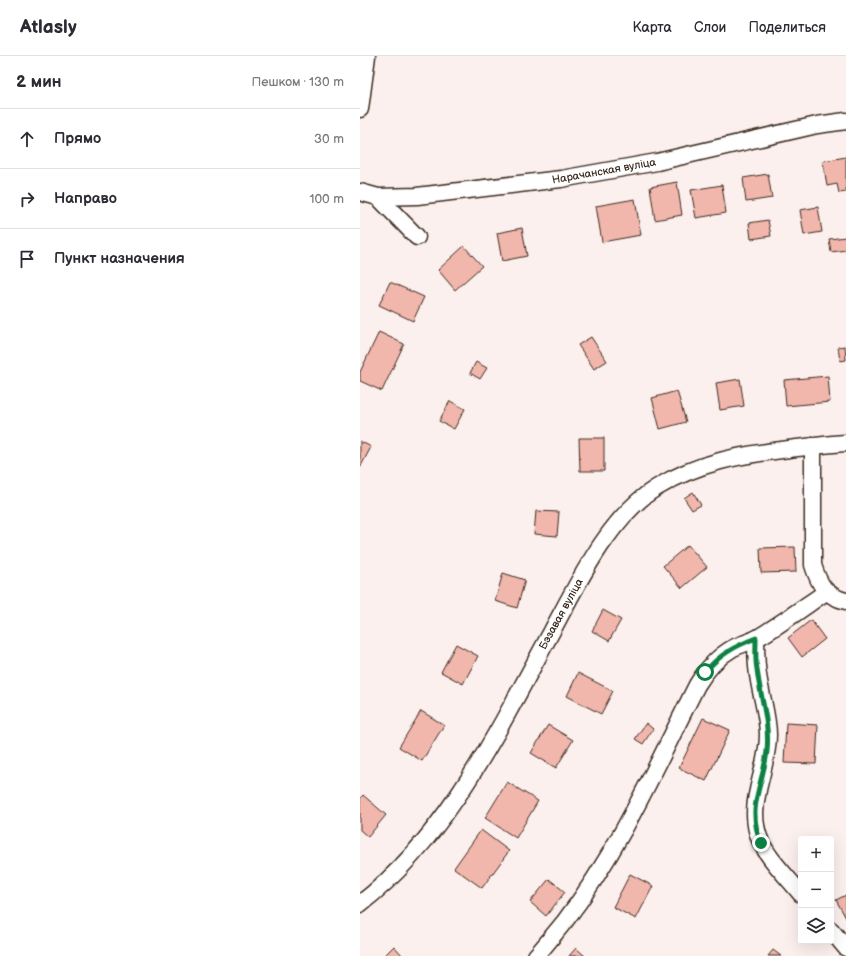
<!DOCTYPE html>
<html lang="ru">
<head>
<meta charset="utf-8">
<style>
	body { margin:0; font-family:"Balsamiq Sans",sans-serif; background:#f2f2f3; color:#2b2b33 }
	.controls { position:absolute; right:12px; bottom:12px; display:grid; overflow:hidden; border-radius:4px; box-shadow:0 4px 16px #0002 }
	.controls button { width:36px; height:36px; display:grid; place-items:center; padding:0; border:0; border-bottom:1px solid #e1e1e2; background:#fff; color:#2b2b33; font:20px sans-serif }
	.stop { position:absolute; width:12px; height:12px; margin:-9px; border:3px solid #0b8043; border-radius:50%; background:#fff }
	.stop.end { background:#0b8043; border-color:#fff; box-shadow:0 1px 4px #0008 }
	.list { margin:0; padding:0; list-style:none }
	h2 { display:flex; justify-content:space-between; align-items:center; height:52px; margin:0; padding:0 16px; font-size:17px }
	h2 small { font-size:13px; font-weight:400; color:#7c7c81 }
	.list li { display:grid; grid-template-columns:26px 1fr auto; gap:12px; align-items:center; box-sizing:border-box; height:60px; padding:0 16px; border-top:1px solid #e1e1e2 }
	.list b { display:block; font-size:15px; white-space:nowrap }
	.list em { font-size:13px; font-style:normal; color:#7c7c81 }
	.icon { flex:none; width:22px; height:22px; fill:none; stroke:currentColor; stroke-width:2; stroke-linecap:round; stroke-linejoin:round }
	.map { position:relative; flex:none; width:486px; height:900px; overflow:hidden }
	header { display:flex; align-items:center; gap:24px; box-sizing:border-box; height:56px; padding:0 20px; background:#fff; border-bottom:1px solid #e1e1e2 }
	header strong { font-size:19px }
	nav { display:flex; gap:22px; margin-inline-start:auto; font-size:14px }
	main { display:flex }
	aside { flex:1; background:#fff }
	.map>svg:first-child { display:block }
</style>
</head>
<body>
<header>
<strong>Atlasly</strong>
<nav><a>Карта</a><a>Слои</a><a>Поделиться</a></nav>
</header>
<main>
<aside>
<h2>2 мин<small>Пешком · 130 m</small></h2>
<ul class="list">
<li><svg class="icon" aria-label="ahead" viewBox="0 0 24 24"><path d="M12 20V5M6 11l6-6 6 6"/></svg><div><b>Прямо</b></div><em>30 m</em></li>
<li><svg class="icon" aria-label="right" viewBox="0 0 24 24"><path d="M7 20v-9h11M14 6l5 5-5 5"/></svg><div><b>Направо</b></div><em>100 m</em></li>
<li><svg class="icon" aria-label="arrive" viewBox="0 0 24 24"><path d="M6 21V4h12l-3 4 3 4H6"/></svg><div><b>Пункт назначения</b></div></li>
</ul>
</aside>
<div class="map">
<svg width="486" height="900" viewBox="0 0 486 900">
	<rect width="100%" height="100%" fill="#fcf0ee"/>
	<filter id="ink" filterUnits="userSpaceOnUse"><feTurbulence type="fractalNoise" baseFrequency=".025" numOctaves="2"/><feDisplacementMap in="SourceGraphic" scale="8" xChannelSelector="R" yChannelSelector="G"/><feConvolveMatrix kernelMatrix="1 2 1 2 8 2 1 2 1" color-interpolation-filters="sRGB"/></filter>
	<g filter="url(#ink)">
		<g fill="#f1b6ac" stroke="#3b2a1e">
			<polygon points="486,101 486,136 479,137 477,128 467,130 463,105"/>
			<polygon points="408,118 412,142 386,146 383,122"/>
			<polygon points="317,126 322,159 295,164 290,131"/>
			<polygon points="362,129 366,157 336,162 331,134"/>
			<polygon points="275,143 281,179 242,186 236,150"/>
			<polygon points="458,151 462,176 444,179 440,154"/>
			<polygon points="408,164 411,180 391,183 389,167"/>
			<polygon points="162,172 167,200 142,205 137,177"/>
			<polygon points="486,181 486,194 471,196 469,183"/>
			<polygon points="104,190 122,210 95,234 78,214"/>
			<polygon points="30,226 64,241 53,265 19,249"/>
			<polygon points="19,276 44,288 22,335 0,325 0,316"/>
			<polygon points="231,281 247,305 234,313 218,289"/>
			<polygon points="485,290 486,304 480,305 478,291"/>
			<polygon points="116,306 127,312 120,323 110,317"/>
			<polygon points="468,320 470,346 426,350 424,324"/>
			<polygon points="380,323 384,350 360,354 356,327"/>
			<polygon points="317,335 326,366 300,373 292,342"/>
			<polygon points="90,345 105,353 94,373 79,365"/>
			<polygon points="219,382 244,382 244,415 220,415"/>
			<polygon points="0,385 11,391 0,412"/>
			<polygon points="333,436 341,449 332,454 324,442"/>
			<polygon points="176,455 199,456 197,480 174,478"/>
			<polygon points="328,489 347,511 322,532 303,510"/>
			<polygon points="435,491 436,516 401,517 400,492"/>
			<polygon points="143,517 165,524 157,552 135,545"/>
			<polygon points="243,554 261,564 249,585 232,575"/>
			<polygon points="451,564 465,583 442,601 428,582"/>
			<polygon points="96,588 118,600 103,628 81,616"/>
			<polygon points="218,617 253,635 241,658 207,640"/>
			<polygon points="61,655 84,669 62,705 39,691"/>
			<polygon points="343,662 370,674 346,725 319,712"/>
			<polygon points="286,667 293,673 283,688 275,683"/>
			<polygon points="426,667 458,669 456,708 424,707"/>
			<polygon points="188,669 213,684 196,712 171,697"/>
			<polygon points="147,726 178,745 156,782 125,762"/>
			<polygon points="3,739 26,759 8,781 0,774 0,743"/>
			<polygon points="121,774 149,795 122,832 94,812"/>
			<polygon points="270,818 293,830 276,863 253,851"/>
			<polygon points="189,823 205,836 186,860 170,846"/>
			<polygon points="486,839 486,862 476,844"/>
			<polygon points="34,890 43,900 24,900"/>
			<polygon points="216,892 225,900 209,900"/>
			<polygon points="413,894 421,900 408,900"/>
		</g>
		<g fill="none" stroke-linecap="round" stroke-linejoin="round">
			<g stroke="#3b2a1e" stroke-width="19">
				<g id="minor">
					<polyline points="0,53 7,0"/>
					<polyline points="0,136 18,141 57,140 201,123 297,106 457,69 486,65"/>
					<polyline points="18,141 57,181"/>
					<path d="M453,390V509C459,528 465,540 486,545"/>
					<path d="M396,583C396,597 396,611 399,625C402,643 408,661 408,679C408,698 402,715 398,734C386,785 411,801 441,838"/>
					<path d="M0,848C89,779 139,672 192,575C218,527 249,461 296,432C338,406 381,399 429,393C448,391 467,388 486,387"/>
					<polyline points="471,874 486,892"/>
					<path d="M176,900C186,889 195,877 205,865C260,793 296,710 337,629C346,614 357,601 373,592C381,588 391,586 399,581C422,567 444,551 466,536"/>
				</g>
			</g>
			<use href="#minor" stroke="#fff" stroke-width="16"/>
		</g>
	</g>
	<g fill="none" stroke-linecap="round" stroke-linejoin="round" filter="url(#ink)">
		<path stroke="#0b8043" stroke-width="5" d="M345,616C359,599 375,590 396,582C396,593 395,603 397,613C400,641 410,665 407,695C403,730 386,750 401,787"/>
	</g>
	<g text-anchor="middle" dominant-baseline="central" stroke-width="3" stroke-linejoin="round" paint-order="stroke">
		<g font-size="11" fill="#3b2a1e" stroke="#fff">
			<text transform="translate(244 115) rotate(-10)">Нарачанская вуліца</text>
			<text transform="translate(201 558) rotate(-61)">Бэзавая вуліца</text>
		</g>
	</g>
</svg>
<div class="controls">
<button>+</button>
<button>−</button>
<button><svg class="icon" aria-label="layers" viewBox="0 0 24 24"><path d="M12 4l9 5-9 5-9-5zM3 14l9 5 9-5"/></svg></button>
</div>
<div class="stop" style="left:345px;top:616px"></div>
<div class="stop end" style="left:401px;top:787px"></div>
</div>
</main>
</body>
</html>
